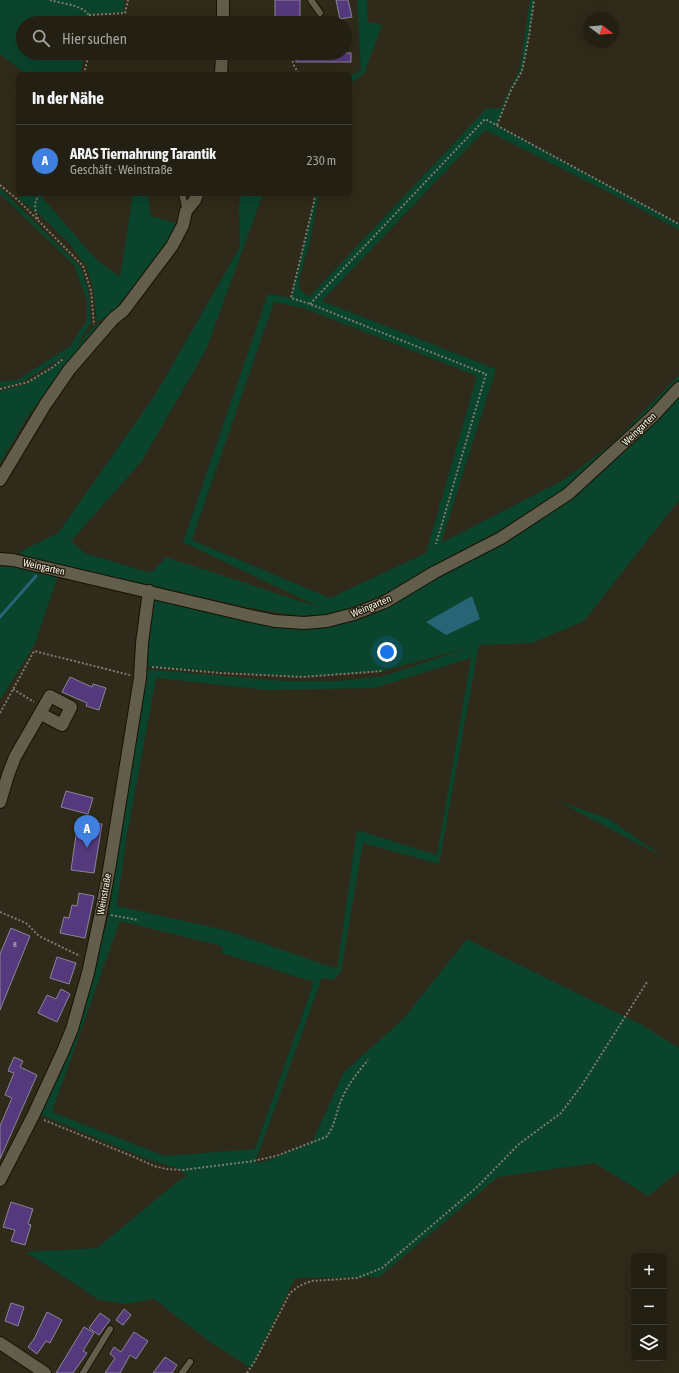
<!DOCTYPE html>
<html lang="de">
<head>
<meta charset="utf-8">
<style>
	body { margin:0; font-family:"Asap Condensed",sans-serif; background:#2f2d21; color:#f1f3f6 }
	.controls { position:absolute; right:12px; bottom:12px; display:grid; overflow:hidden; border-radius:6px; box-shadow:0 4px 16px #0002 }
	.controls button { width:36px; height:36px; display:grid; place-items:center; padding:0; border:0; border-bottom:1px solid #403e33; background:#232013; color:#f1f3f6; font:20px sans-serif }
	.compass { position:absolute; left:583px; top:12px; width:36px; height:36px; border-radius:50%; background:#232013; box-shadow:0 4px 16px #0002; rotate:106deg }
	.you { position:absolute; left:387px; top:652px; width:14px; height:14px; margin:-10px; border:3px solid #fff; border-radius:50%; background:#1a73e8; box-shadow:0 0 0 6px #1a73e833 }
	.badge { display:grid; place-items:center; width:26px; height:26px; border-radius:50%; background:#5ac8e5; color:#fff; font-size:13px; font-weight:700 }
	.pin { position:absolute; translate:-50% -33px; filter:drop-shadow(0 1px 2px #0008) }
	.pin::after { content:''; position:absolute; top:21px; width:14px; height:12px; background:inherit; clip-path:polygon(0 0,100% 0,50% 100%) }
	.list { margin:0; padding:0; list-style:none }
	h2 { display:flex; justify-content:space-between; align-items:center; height:52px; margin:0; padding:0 16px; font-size:17px }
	h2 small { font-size:13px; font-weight:400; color:#a3a3a0 }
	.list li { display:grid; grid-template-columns:26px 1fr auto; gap:12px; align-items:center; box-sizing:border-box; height:72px; padding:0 16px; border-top:1px solid #403e33 }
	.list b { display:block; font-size:15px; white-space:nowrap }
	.list p { margin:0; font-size:13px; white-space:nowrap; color:#a3a3a0 }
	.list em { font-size:13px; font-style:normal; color:#a3a3a0 }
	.icon { flex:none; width:22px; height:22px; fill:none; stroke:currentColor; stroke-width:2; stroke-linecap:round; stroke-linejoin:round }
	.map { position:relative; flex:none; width:679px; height:1373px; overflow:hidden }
	.search { position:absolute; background:#232013; box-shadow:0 4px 16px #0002; left:16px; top:16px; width:336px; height:44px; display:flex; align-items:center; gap:10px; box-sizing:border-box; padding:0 14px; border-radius:22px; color:#a3a3a0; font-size:15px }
	.panel { position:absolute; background:#232013; box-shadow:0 4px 16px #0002; left:16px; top:72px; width:336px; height:124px; border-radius:6px }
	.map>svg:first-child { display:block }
</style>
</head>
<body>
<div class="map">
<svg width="679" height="1373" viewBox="0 0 679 1373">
	<rect width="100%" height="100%" fill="#2f2a19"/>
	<g fill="#0b442c" fill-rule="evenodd">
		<polygon points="0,0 124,0 124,12 92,14 90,23 23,23 23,53 84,53 80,74 26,74 0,54"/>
		<polygon points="357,0 367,0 368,22 382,25 364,74 350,83 350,75 361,71"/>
		<path d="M530,0H534L529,36L522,71L511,90L497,125L679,224V230L618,197L485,130L322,301L496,369L441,543L565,479L612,444L679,375V500L584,621L532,643L479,645L439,864L363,843L341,971L334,980L322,978L255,1163L264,1162L312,1142L344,1072L404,1018L467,939L642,1025L679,1048V1171L648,1196L595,1163L498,1177L379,1277L295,1278L251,1368L210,1342L154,1299L127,1304L99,1300L26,1252L97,1248L177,1182L188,1175L174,1167L149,1160L41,1115L72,1029L108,920L145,669L283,681H339L384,676L468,648L383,671L303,677L141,666L149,591L304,623L354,614L435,572L472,560L535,517L501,538L345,613L299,616L245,607L80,569L20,557L21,551L58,533L155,395L240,247L239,204L242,194H263L206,350L142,461L71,541L85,553L151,573L166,557L321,608L183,542L268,294L291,298L314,202L315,194H319L310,242L299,279L300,289L309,297L486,109L501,108L520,68ZM274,302L303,308L477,376L426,553L330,598L192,540ZM471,658L437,855L357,830L337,969L225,930L117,906L126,841L156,678L267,690L374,688ZM120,921L222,946V953L314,982L255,1149L165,1156L52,1112Z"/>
		<polygon points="0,188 80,266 89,293 91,323 75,348 94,326 107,319 62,372 26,419 0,464 0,391 26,384 53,367 69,354 19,384 0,387 0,382 17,380 70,346 87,320 87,300 74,265 0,194"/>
		<polygon points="21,194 39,194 95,258 120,277 133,194 148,194 151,216 179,224 170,243 121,309 97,322 93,288 86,266 69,243 40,215 18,198"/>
		<polygon points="0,559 60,571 34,646 0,700"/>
		<polygon points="558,801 609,819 665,858"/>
	</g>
	<polygon fill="#276475" points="472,596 480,619 446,635 426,622"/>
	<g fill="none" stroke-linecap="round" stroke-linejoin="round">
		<polyline stroke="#276475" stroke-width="3" points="0,617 36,576"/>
	</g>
	<g fill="#55397d" stroke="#8b8498">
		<rect x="275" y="0" width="25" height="18"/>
		<polygon points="336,0 348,0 352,17 340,19"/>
		<rect x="296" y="53" width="55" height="9"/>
		<polygon points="70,677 92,687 93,684 106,688 99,710 86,706 87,703 62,692"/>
		<polygon points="66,791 93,798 88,814 61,807"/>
		<polygon points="82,821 102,824 94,873 71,870 76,835 80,836"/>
		<polygon points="79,893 94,896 85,938 60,933 64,917 69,918 72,905 77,906"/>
		<polygon points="11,928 30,936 0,1010 0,954"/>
		<polygon points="57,957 76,963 69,984 50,978"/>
		<polygon points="61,989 70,994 57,1022 38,1013 47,995 56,999"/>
		<polygon points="14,1057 23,1061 20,1067 37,1075 0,1159 0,1126 12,1098 5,1095 14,1073 8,1071"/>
		<polygon points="11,1202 33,1209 28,1224 31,1225 25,1245 11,1241 15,1230 3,1227"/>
		<polygon points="11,1303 24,1307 18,1326 5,1321"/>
		<polygon points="124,1309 131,1315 123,1325 116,1320"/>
		<polygon points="47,1312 62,1320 50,1343 46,1341 37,1354 28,1347 34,1339"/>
		<polygon points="100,1313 110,1320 99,1335 89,1328"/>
		<polygon points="84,1327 94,1333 83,1351 87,1353 73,1373 56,1373"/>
		<polygon points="134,1332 148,1341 136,1359 130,1355 120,1373 105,1373 115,1358 110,1354 114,1347 121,1352"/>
		<polygon points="165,1357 177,1365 172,1373 153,1373"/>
	</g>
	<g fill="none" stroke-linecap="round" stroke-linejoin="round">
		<g stroke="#171203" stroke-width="8">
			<g id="lane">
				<polyline points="311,0 320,13"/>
				<polyline points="182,194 186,211"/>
				<polyline points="83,1373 110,1329"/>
				<polyline points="182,1373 190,1362"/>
			</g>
		</g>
		<g stroke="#171203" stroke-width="14">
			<g id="street">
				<polyline points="223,23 223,0"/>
				<polyline points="221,74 222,53"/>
				<polyline points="0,480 45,405 69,370 113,319 124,310 172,246 183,225 186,211 195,200 197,194"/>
				<polyline points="0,559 13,560 251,616 275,621 304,623 327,621 354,614 385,602 435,572 501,538 568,494 654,415 679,388"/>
				<polyline points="0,802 8,775 15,757 50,696 71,707 62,725 41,714"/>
				<polyline points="0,1180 33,1116 63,1051 72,1029 88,973 100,917 109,870 140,678 142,643 149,591"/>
				<polyline points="0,1343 45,1373"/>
			</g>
		</g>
		<g stroke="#7f7b6c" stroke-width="2" stroke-dasharray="2 2" stroke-linecap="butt">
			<path d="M50,0C65,5 89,4 92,23"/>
			<polyline points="89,15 125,13 128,0"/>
			<polyline points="306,23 314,17"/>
			<polyline points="292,53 293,64 299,74"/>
			<polyline points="84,74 89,53"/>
			<polyline points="497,125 511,90 522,71 529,36 534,0"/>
			<polyline points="0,185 19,201 83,266 91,291 94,325"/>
			<polyline points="315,194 314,202 291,298 310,304 486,374 436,544"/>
			<path d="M38,219C34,209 34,203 39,194"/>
			<polyline points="310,304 485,119 679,224"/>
			<polyline points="0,389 28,382 53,367 63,359"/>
			<polyline points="152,667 221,673 302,677 383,671"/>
			<polyline points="13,689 34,702"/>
			<polyline points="0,713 34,651 130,675"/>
			<polyline points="0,912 26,923 39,936 80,956"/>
			<polyline points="111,915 138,920"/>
			<path d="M44,1120L134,1157L154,1166L166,1169L183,1170L253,1161L276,1156L326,1137C336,1125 336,1110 343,1096C349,1083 359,1071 368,1060"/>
			<polyline points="247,1373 255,1361 290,1293 299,1286 311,1281 357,1278 382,1268 477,1187 519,1144 561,1113 582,1085 647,982"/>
		</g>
		<use href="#lane" stroke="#635e4b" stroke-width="6"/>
		<use href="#street" stroke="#635e4b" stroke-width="12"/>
	</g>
	<g text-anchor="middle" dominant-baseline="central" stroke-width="3" stroke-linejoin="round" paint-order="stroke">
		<g font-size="8" fill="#cec5ce">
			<text x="15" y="944">8</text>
		</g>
		<g font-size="10" fill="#f7f4e9" stroke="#25200f">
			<text transform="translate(639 429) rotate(-44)">Weingarten</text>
			<text transform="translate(44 567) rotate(13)">Weingarten</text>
			<text transform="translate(371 606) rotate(-23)">Weingarten</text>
			<text transform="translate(104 894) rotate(-80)">Weinstraße</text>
		</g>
	</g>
</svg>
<div class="controls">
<button>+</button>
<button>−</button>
<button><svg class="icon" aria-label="layers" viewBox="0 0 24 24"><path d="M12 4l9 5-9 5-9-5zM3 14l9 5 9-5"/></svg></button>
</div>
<svg class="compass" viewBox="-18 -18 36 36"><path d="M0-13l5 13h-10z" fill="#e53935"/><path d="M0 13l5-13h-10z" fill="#a3a3a0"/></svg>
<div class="you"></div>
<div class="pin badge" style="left:87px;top:848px;background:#3f7fe0">A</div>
<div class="search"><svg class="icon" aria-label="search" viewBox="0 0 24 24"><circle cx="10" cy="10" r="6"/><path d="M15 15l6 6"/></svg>Hier suchen</div>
<section class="panel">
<h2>In der Nähe<small></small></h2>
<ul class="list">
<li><span class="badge" style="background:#3f7fe0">A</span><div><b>ARAS Tiernahrung Tarantik</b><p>Geschäft · Weinstraße</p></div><em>230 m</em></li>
</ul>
</section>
</div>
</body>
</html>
